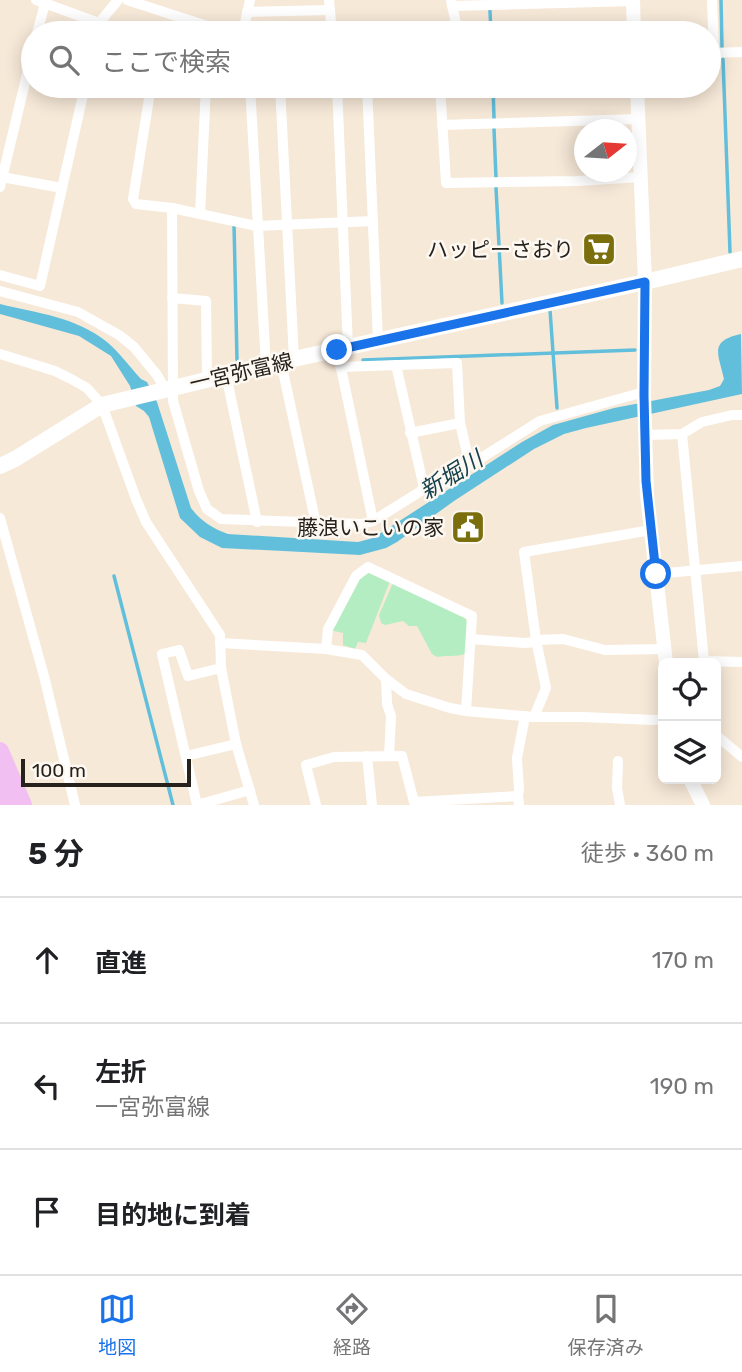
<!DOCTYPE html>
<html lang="ja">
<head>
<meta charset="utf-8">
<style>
	body { margin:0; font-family:Rubik,"Noto Sans JP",sans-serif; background:#f2f2f2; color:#202124 }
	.controls { position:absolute; right:21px; bottom:21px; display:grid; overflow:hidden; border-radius:10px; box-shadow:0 4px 18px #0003 }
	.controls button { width:63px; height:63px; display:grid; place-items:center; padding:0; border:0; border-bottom:2px solid #e0e0e0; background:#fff; color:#202124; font:35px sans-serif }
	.compass { position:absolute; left:574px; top:119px; width:63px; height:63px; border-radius:50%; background:#fff; box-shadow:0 4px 18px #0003; rotate:73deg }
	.scale { position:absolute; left:21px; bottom:18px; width:170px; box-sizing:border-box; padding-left:7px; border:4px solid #26211b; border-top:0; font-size:19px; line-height:24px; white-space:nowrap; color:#26211b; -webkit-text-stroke:5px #fdf8f1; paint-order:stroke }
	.stop { position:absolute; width:21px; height:21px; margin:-16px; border:5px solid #1a73e8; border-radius:50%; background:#fff }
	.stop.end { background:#1a73e8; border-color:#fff; box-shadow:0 2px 7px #0008 }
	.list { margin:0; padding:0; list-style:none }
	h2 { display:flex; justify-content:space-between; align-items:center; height:91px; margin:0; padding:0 28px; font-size:30px }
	h2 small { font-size:23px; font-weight:400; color:#757577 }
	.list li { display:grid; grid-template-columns:46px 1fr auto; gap:21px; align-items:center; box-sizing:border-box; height:126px; padding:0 28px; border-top:2px solid #e0e0e0 }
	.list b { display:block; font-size:26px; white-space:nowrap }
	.list p { margin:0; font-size:23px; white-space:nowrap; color:#757577 }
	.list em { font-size:23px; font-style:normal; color:#757577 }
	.icon { flex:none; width:38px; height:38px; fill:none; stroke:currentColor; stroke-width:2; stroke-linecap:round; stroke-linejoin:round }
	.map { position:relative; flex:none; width:742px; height:805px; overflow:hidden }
	.search { position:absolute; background:#fff; box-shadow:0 4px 18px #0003; left:21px; right:21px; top:21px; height:77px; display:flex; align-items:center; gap:18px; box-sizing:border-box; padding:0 24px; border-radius:38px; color:#757577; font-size:26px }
	.sheet { height:469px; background:#fff }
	nav { display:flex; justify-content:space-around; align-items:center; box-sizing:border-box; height:98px; border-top:2px solid #e0e0e0; background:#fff; font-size:19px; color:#757577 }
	nav a { display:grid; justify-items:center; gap:4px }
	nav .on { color:#1a73e8 }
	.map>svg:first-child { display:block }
</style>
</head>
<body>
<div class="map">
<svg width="742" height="805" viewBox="0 0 742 805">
	<rect width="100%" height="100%" fill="#f7e9d8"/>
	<g fill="#b5edc3">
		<polygon points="366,572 390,581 366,643 358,642 355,649 343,645 343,633 330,630 356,579"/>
		<path d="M393,583L464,617L468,623L465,654C456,657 447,655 437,657L432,654L417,626H409L403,621L385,625L381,623L379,615Z"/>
	</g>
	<path fill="#62bfdb" d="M0,304C37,313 76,317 107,342C120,353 130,367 141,379L147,382L157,402L191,508C202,522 212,528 228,534L358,542L373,538L522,442L553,425L614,408L709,390L720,386L724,379C718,353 709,341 741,334L742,394L586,428L564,434L534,449L454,501L397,542L386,548L360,555L222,548L200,537L180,518L149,417L144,411L136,406L130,386L111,356L79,336L0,314Z"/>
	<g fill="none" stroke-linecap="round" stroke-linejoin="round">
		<g stroke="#62bfdb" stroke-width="3.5">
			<polyline points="721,0 722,47"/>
			<polyline points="490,11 491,33"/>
			<polyline points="723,59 730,252"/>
			<polyline points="493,86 494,118"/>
			<polyline points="494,129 496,178"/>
			<polyline points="496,188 502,303"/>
			<polyline points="234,224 237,360"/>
			<polyline points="550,310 557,408"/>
			<polyline points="363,360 635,350"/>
			<polyline points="114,576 173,805"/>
		</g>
		<g stroke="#fff" stroke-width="10">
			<polyline points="36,0 99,23"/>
			<polyline points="127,0 210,27 243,32 250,0"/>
			<polyline points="329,0 332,33"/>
			<polyline points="451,0 458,33"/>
			<polyline points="712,0 714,53"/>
			<polyline points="452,6 633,1"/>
			<polyline points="247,12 330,10"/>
			<polyline points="37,33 46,0"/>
			<polyline points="97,33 99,23 118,0"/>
			<polyline points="710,53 742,52"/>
			<polyline points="151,86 133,199 136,204 172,208 173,401 199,491 207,509 221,519 362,524 373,521 461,466 467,453 460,423 457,363 340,367"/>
			<polyline points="250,86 266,366"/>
			<polyline points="280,86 294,359"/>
			<polyline points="280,86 307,88 321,86"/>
			<polyline points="337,86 348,348"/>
			<polyline points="367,86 378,341"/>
			<polyline points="440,86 446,183 577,181 641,177"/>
			<polyline points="442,125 638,119"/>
			<polyline points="2,177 62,188"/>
			<polyline points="0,187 33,49"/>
			<polyline points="172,208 257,226 373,221"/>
			<polyline points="200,214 206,86"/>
			<polyline points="0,275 40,286 85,86"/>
			<polyline points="0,291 78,312 119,335 134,347 157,375 165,389"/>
			<polyline points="172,298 206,301 207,379"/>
			<polyline points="0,354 55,371 71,379 87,388 102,405 136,499 146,522 220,635 221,668 236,744 254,805"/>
			<polyline points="281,362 316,524"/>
			<polyline points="340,363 373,521"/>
			<polyline points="396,365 424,488"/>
			<polyline points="226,375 257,522"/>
			<polyline points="410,433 460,423"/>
			<polyline points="682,434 704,661 742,662"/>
			<polyline points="645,435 682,434 702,422 732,415 742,415"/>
			<polyline points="461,466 470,465 540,421 644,392"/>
			<polyline points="0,518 44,676 75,805"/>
			<polyline points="656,574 742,566"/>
			<polyline points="471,639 525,643 536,642"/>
			<polyline points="536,640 563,639 605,650 664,649"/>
			<polyline points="220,643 326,649 362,655 386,679 406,694 450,708 466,711 534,717 583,717 655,720 663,719"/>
			<polyline points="326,649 328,629 356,576 368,567 472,616 466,711"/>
			<polyline points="221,668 188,676 179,650 162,654 197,805 250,790"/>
			<polyline points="386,679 387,704 391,716 389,756"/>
			<polyline points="534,717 546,688 536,640 524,552 651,530"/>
			<polyline points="716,735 742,757"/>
			<polyline points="186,756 236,744"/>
			<polyline points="367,756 372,805"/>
			<polyline points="618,761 617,788 620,805"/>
			<polyline points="518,796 519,790 517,758 525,716"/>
			<polyline points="316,805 306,765 334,757 402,756 414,802 518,796 519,805"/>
		</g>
		<g stroke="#fff" stroke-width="14">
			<polyline points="633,0 634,33"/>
			<polyline points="637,86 645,282 644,395 647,495 666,663"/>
			<polyline points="690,779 703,805"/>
		</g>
		<polyline stroke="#fff" stroke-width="16" points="0,466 15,459 102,405 294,359 645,282 742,259"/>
		<g stroke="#f2bff2" stroke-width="18">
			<polyline points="0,751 23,805"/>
			<polyline points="0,783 10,805"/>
		</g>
	</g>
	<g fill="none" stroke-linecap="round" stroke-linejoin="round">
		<polyline stroke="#1a73e8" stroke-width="9" points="337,350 645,282 644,395 646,481 656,574"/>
	</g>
	<defs>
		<g id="supermarket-square" transform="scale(1.75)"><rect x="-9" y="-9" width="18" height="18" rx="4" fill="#7b6f0d" stroke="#fdf8f1"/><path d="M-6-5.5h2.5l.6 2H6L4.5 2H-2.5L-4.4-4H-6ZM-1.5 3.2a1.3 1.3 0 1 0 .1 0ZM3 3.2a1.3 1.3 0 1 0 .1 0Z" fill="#fff"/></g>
		<g id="civic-square" transform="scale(1.75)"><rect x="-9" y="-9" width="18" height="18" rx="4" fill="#7b6f0d" stroke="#fdf8f1"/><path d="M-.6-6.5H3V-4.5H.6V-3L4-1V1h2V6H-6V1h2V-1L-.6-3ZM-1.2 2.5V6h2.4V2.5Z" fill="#fff"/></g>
	</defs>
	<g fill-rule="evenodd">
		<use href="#supermarket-square" x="599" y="249"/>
		<use href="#civic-square" x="468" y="527"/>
	</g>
	<g text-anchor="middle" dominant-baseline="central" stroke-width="5" stroke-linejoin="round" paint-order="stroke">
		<g font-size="21" fill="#26211b" stroke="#fdf8f1" text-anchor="end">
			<text x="574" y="249">ハッピーさおり</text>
			<text x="444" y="527">藤浪いこいの家</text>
		</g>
		<g font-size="21" fill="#26211b" stroke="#fdf8f1">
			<text transform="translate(241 372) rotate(-13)">一宮弥富線</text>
		</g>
		<g font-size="23" font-style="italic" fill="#16414d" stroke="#fdf8f1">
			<text transform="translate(451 475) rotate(-32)">新堀川</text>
		</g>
	</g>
</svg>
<div class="controls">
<button><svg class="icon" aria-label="locate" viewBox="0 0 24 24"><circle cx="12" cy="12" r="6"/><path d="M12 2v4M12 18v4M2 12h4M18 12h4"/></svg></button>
<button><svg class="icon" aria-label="layers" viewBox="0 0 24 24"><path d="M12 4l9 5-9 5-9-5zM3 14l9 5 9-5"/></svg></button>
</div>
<svg class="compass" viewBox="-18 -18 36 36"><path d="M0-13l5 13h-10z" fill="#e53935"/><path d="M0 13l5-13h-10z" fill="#757577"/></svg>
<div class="scale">100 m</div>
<div class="stop" style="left:656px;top:574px"></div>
<div class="stop end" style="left:337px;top:350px"></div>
<div class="search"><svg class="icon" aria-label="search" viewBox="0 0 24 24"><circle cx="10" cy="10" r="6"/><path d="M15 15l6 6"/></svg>ここで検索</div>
</div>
<section class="sheet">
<h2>5 分<small>徒歩 · 360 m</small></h2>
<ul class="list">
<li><svg class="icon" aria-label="ahead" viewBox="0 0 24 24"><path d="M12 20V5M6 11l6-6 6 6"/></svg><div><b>直進</b></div><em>170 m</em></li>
<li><svg class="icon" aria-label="left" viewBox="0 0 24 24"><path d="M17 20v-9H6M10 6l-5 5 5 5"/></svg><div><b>左折</b><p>一宮弥富線</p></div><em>190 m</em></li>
<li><svg class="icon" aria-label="arrive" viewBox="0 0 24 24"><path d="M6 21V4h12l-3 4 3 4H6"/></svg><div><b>目的地に到着</b></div></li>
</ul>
</section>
<nav>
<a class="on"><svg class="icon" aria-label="map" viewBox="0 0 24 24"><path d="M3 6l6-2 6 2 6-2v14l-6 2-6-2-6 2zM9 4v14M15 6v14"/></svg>地図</a>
<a><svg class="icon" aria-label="directions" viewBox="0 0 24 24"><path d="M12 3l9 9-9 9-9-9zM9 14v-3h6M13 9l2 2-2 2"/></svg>経路</a>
<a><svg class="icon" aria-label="saved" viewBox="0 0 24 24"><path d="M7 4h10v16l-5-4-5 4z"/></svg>保存済み</a>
</nav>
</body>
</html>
